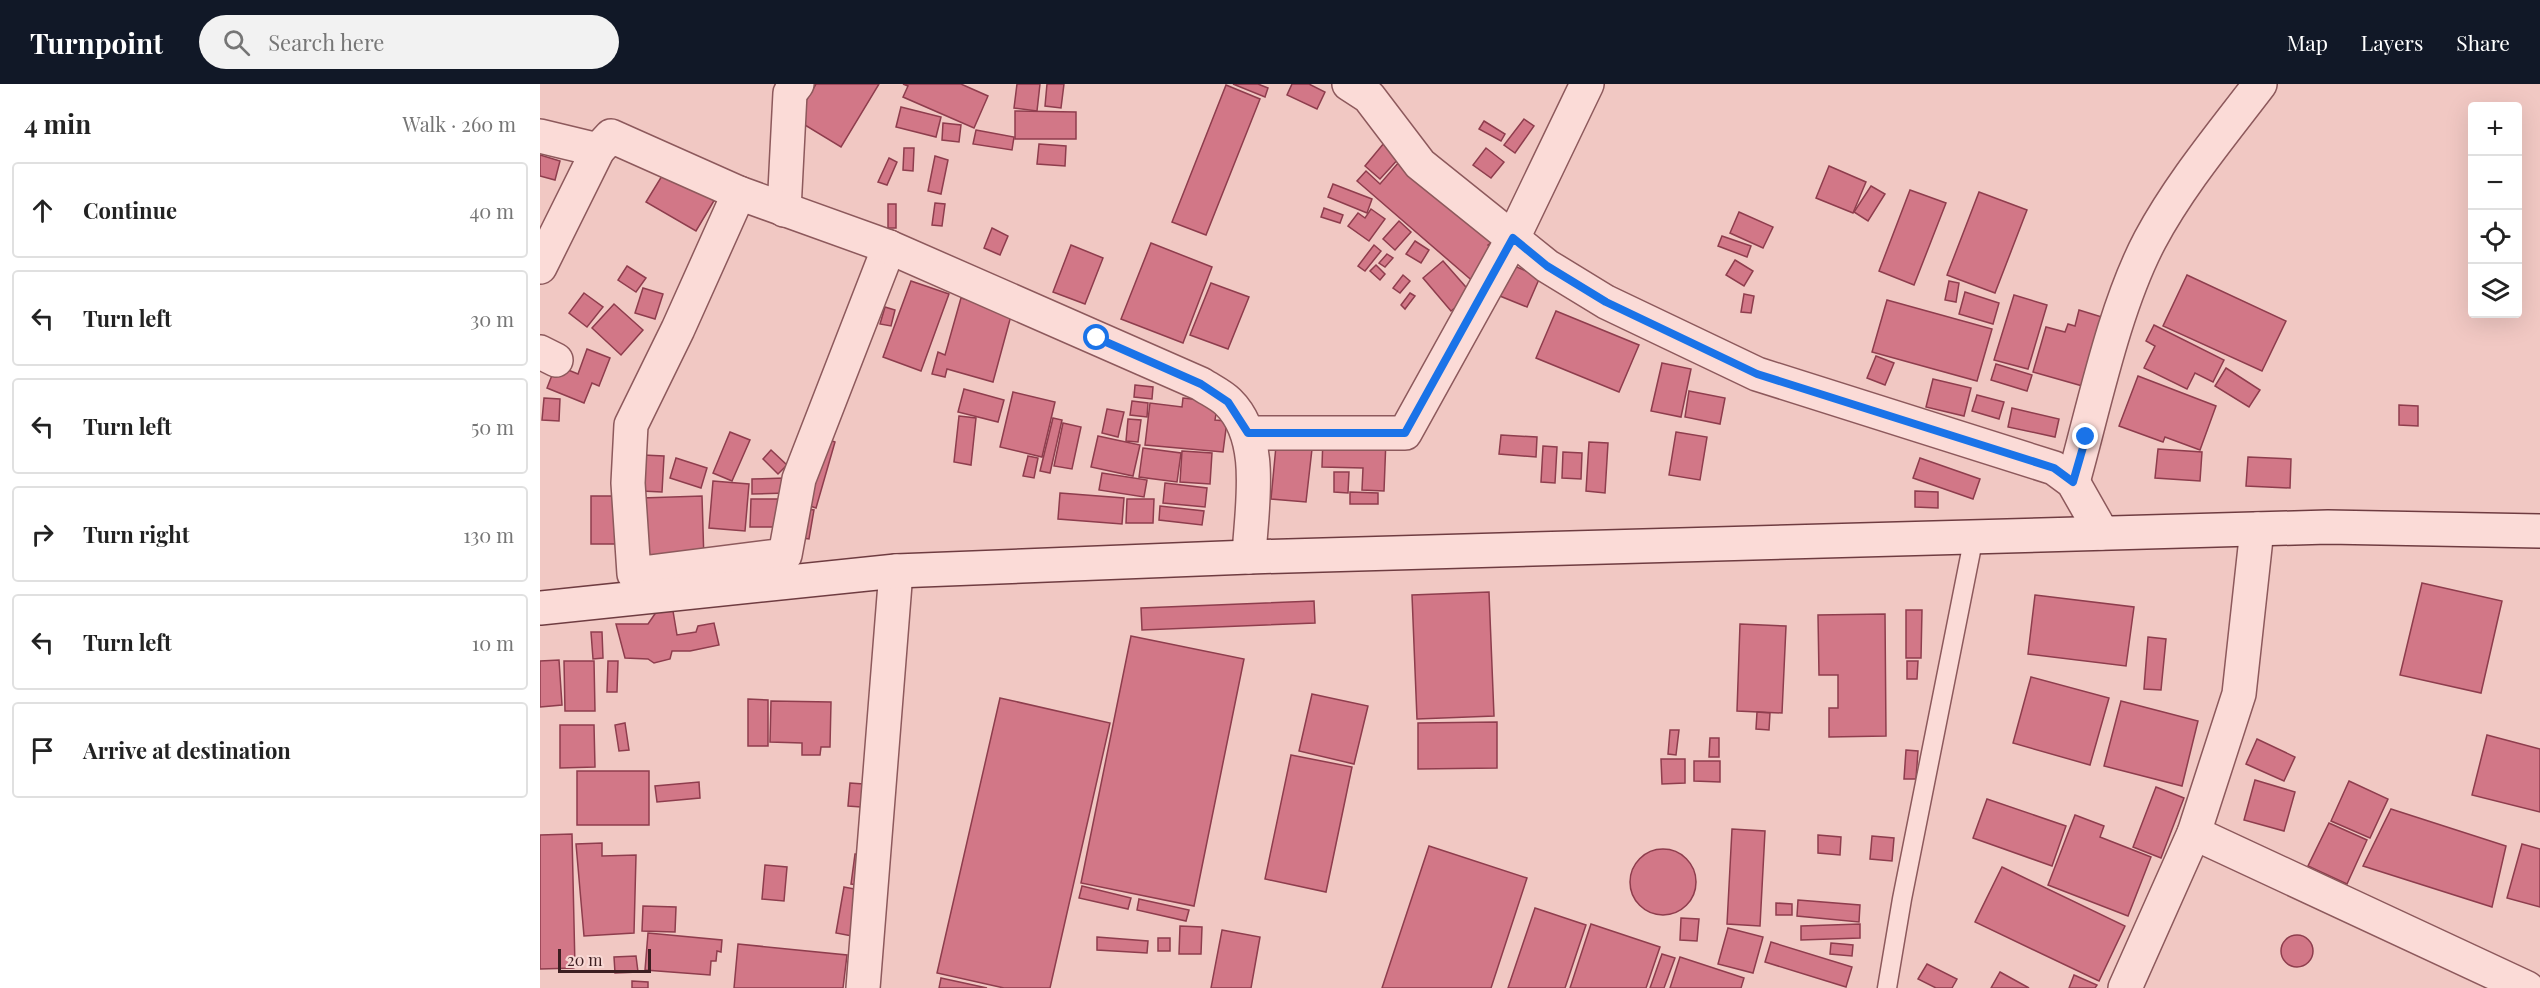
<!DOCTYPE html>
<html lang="en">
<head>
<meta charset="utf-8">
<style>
	body { margin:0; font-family:"Playfair Display",serif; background:#f2f2f2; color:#222 }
	.controls { position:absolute; right:18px; top:18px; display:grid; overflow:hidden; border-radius:6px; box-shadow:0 6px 24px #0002 }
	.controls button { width:54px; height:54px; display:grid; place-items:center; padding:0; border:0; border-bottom:2px solid #e0e0e0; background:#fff; color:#222; font:30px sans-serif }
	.scale { position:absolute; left:18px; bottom:15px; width:93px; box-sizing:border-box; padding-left:6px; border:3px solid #3c1e21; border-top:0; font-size:16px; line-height:21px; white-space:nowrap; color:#3c1e21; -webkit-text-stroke:4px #f8d8d4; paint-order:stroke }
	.stop { position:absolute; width:18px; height:18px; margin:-14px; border:4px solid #1a73e8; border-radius:50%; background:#fff }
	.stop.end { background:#1a73e8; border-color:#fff; box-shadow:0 2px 6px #0008 }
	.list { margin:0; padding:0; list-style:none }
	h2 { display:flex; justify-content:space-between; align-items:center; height:78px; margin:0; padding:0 24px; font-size:26px }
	h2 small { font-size:20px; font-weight:400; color:#767676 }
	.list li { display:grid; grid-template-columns:39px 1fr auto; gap:18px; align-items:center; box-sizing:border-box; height:96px; margin:0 12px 12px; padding:0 12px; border:2px solid #e0e0e0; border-radius:6px }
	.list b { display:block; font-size:22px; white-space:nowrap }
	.list em { font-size:20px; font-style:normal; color:#767676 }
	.icon { flex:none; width:33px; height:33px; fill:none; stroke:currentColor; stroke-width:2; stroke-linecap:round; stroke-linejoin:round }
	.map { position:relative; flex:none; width:2000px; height:904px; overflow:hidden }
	header { display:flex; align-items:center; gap:36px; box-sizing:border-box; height:84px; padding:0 30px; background:#111827; color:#fff }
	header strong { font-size:28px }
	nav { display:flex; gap:33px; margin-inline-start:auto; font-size:21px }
	.search { width:420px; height:54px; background:#f2f2f2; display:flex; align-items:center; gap:15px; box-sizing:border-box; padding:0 21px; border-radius:33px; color:#767676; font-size:22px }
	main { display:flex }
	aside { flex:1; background:#fff }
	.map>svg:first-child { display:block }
</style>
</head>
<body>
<header>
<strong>Turnpoint</strong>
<div class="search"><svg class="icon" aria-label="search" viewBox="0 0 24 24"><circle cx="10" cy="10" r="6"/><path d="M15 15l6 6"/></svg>Search here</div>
<nav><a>Map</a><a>Layers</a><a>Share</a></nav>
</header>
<main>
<aside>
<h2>4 min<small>Walk · 260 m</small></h2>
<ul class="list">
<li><svg class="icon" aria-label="ahead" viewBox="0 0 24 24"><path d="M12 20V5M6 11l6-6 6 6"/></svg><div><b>Continue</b></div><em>40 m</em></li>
<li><svg class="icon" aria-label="left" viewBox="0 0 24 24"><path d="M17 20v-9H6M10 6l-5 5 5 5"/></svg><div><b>Turn left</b></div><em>30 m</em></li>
<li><svg class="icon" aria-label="left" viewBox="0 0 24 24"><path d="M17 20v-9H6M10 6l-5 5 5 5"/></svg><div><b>Turn left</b></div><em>50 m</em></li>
<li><svg class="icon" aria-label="right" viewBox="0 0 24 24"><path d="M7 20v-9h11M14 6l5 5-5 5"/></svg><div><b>Turn right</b></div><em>130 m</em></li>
<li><svg class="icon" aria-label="left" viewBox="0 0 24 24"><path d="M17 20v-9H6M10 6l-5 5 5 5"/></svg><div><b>Turn left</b></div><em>10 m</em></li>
<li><svg class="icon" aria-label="arrive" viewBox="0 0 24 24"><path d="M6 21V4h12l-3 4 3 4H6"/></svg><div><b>Arrive at destination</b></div></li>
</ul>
</aside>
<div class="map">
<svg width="2000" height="904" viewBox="0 0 2000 904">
	<rect width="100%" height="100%" fill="#f1c8c3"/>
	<g fill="#d27787" stroke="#8e3d4d" stroke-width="1.5">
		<polygon points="276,0 339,0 301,63 255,35"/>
		<polygon points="363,0 421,0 448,12 434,44 363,13 368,2"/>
		<polygon points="477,0 500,0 497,27 474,24"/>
		<polygon points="507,0 524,0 521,24 505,22"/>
		<polygon points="693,0 718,0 728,4 725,13"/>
		<polygon points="752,0 769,0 785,8 777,25 747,11"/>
		<polygon points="686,1 720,15 666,151 632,138"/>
		<polygon points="361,23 401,33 396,53 356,43"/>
		<polygon points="475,27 536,28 536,55 475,55"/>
		<polygon points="984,35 994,42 975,69 964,61"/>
		<polygon points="944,37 965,50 961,57 939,45"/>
		<polygon points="403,39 421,41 419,58 402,56"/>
		<polygon points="436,46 474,53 472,66 433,60"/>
		<polygon points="844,59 860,73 840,95 825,82"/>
		<polygon points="499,60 526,62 525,82 497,80"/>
		<polygon points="364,64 374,64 373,87 363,86"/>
		<polygon points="946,64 964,78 951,94 933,81"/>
		<polygon points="0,71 20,77 15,96 0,92"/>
		<polygon points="395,72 408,76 401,110 388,107"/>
		<polygon points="349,74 357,78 347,101 338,98"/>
		<polygon points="859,78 952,158 948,161 960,172 936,200 817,97 826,87 840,100"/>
		<polygon points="1289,82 1326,98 1313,129 1276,114"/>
		<polygon points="125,87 175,115 156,147 106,118"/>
		<polygon points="793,100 832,115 827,129 788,113"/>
		<polygon points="1331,102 1345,110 1328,137 1314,128"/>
		<polygon points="1370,106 1406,119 1374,201 1339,187"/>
		<polygon points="1439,108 1487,126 1455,209 1407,191"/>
		<polygon points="395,119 405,120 402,142 392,141"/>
		<rect x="348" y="120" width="8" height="24"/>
		<polygon points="784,124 803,131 800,139 781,133"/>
		<polygon points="831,125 845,135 829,157 808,142 818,129 825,134"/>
		<polygon points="1199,128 1233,143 1223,164 1190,149"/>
		<polygon points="859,137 871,148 855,166 843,155"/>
		<polygon points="452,144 468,152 460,171 444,164"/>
		<polygon points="1182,152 1211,162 1207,173 1178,162"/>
		<polygon points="875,157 889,166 881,179 866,170"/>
		<polygon points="611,159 672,183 643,259 581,235"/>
		<polygon points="531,161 563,174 545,220 513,208"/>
		<polygon points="834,161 841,167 825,187 818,182"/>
		<polygon points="847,170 853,174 845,183 839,179"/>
		<polygon points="1195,176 1213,187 1204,202 1186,191"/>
		<polygon points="903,177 932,210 911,227 883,194"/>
		<polygon points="963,177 1000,193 987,223 950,208"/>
		<polygon points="836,181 845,190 840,196 830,187"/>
		<polygon points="87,182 106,194 96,208 78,196"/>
		<polygon points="863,191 870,197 860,209 853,204"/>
		<polygon points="1647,191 1746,237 1722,287 1623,242"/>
		<polygon points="371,197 409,210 381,287 343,273"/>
		<polygon points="1409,197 1419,199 1416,218 1405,216"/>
		<polygon points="671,199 709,213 688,265 650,251"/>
		<polygon points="103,204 123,210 115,235 95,229"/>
		<polygon points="1425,208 1459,219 1453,240 1419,230"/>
		<polygon points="44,209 63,223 47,243 29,229"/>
		<polygon points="870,209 875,212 865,225 861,221"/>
		<polygon points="1204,210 1214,212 1211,229 1201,228"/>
		<polygon points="1474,211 1507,221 1488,285 1454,276"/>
		<polygon points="421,214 472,228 453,298 407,285 405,293 392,290 398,268 405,271"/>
		<polygon points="1347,216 1452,245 1437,297 1332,268"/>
		<polygon points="74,220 103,246 81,271 52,244"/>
		<polygon points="345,223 355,226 351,242 340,240"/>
		<polygon points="1539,226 1565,234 1546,303 1493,288 1506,243 1525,248 1528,240 1535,242"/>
		<polygon points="1016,227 1099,261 1079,308 996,274"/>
		<polygon points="1614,241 1684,276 1673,298 1655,289 1647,305 1604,284 1615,262 1606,257"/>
		<polygon points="47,265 70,274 59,302 52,299 44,319 7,304 16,281 38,290"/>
		<polygon points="1336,272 1354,279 1345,301 1327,294"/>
		<polygon points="1122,279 1151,285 1141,333 1111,327"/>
		<polygon points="1456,280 1492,291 1487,307 1451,296"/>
		<polygon points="1686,284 1720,306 1709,323 1675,302"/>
		<polygon points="1598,292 1676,322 1660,366 1625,353 1623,358 1579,342"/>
		<polygon points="1393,295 1431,304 1424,332 1386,323"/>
		<polygon points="595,301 613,303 612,315 594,313"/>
		<polygon points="424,305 464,316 458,338 418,328"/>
		<polygon points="1149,307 1185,314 1180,340 1145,333"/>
		<polygon points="473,308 515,318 502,373 460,363"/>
		<polygon points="1437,311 1464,318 1459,335 1432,327"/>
		<polygon points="4,314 20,315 19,337 2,336"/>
		<polygon points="643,314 678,318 675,336 687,337 683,368 605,361 610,319 642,323"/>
		<polygon points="592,317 608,319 607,333 590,331"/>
		<polygon points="1859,321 1878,322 1878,342 1859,341"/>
		<polygon points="1472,324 1519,335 1515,353 1468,343"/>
		<polygon points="567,325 584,328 578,353 562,349"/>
		<polygon points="419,332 436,334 431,381 414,378"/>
		<polygon points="513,334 522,336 510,389 500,387"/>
		<polygon points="588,335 601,336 598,358 586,357"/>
		<polygon points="523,339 541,343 532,385 514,382"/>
		<polygon points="190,348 210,356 192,397 173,389"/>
		<polygon points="1136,348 1167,353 1160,396 1129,391"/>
		<polygon points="961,351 997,353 996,373 959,370"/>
		<polygon points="558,352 600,361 593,392 551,383"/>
		<polygon points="280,353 295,358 276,424 261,419"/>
		<polygon points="783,353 846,355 844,407 822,406 823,384 782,383"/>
		<polygon points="1049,358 1068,359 1065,409 1046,407"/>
		<polygon points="736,362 772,365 766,418 731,415"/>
		<polygon points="1003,362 1017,363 1015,399 1001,398"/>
		<polygon points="603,364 641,369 637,398 599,393"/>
		<polygon points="1618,365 1662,368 1660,397 1615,394"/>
		<polygon points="231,366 247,381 238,390 223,375"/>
		<polygon points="642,367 672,369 670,400 640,398"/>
		<polygon points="1023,368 1042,369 1041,395 1022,394"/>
		<polygon points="103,371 124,372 122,408 101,407"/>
		<polygon points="488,372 498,374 494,394 483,392"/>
		<polygon points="1708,373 1751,375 1750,404 1706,402"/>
		<polygon points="136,374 167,384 161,404 130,394"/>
		<polygon points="1380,374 1440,395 1433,415 1373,394"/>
		<polygon points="794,388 809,388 808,409 794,408"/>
		<polygon points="562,389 607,396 604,413 559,406"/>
		<polygon points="245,394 246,409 212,410 212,395"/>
		<polygon points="173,397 209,400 205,447 169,444"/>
		<polygon points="625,399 667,404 665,423 623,419"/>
		<polygon points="1375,407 1398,408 1398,424 1375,423"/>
		<polygon points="810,408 838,409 838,420 810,420"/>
		<polygon points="520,409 584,414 582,440 518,435"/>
		<rect x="51" y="412" width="29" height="48"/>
		<polygon points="162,412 164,477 103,478 102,414"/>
		<polygon points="211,415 241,415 241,443 210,443"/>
		<polygon points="587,415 614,415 613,439 586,439"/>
		<polygon points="620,422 664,427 662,441 619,436"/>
		<polygon points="260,424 274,426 269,455 255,453"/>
		<polygon points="1882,499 1962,517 1941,609 1860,591"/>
		<polygon points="949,508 954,632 877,635 872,511"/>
		<polygon points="1495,511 1594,523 1586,582 1488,570"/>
		<polygon points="774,517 775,539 602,546 601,524"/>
		<polygon points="132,521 137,551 156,548 158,542 174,539 179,561 150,567 132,567 130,575 114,579 108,575 85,574 76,540 108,540 119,524"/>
		<polygon points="1366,526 1382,526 1381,574 1366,574"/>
		<polygon points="1345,530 1346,652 1289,653 1289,624 1298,624 1298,591 1279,591 1278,531"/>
		<polygon points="1200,540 1246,542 1242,629 1197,627"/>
		<polygon points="51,548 62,548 63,574 53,575"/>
		<polygon points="591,552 704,575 654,822 541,799"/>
		<polygon points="1608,553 1626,555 1621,606 1604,605"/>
		<polygon points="19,576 22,621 0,623 0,577"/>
		<polygon points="24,577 54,577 55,627 25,627"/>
		<polygon points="68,577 78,577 77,608 67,608"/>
		<polygon points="1367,577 1378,577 1377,595 1367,595"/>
		<polygon points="1491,593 1569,614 1550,681 1473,659"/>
		<polygon points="772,610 828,622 814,680 759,667"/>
		<polygon points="460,614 570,639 510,904 464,904 397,889"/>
		<polygon points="208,615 228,616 228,662 208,662"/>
		<polygon points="231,617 291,618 290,663 281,663 280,671 262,671 262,659 230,658"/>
		<polygon points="1581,617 1658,637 1642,702 1564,682"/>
		<polygon points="1217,628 1230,629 1229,646 1216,645"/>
		<polygon points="957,638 957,684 878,685 878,639"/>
		<polygon points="85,639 89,666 79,667 75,641"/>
		<polygon points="20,641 54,641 55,683 20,684"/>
		<polygon points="1130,646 1139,646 1136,671 1128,670"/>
		<polygon points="1947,651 2000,665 2000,728 1932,711"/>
		<polygon points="1170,654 1179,654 1179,673 1169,673"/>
		<polygon points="1717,655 1755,673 1744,697 1706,680"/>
		<polygon points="1366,666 1378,667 1376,695 1364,695"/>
		<polygon points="751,671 812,683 786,808 725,795"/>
		<polygon points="1121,675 1145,675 1145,699 1122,700"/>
		<polygon points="1154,677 1180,677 1180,698 1154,697"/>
		<rect x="37" y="687" width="72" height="54"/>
		<polygon points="1715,696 1755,708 1744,747 1704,736"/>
		<polygon points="1809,697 1848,715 1830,754 1791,737"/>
		<polygon points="159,698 160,714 117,718 115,702"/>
		<polygon points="310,699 337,701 335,724 308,722"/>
		<polygon points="1616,703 1644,714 1621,774 1593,763"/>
		<polygon points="1447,715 1526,742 1512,782 1433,754"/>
		<polygon points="1851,725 1966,762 1952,823 1823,782"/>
		<polygon points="1535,731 1564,742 1560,753 1611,773 1588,832 1508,801"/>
		<polygon points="1789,739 1827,756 1807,800 1768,782"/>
		<polygon points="1192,745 1225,747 1220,842 1187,840"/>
		<polygon points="32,750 35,884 0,885 0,751"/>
		<polygon points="1278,751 1301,753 1300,771 1278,769"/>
		<polygon points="1332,752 1354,754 1352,777 1330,775"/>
		<polygon points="62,759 62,772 96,771 94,849 44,852 36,760"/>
		<polygon points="1982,760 2000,765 2000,823 1967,814"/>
		<polygon points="889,762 987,794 951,904 842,904"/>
		<circle cx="1123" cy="798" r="33"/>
		<polygon points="315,770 330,771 327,802 311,800"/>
		<polygon points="225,781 247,783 244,817 222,815"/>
		<polygon points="1462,783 1585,842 1559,897 1435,838"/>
		<polygon points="542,802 591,814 588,825 539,814"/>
		<polygon points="304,803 330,808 323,854 296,849"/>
		<polygon points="599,815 649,826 646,837 597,826"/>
		<polygon points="1258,816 1320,821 1319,838 1257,832"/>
		<polygon points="1236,819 1252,820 1252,831 1236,831"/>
		<polygon points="103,822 136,823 135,848 102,847"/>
		<polygon points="995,824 1046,841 1025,904 968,904"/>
		<polygon points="1141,834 1159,835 1157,857 1140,856"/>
		<polygon points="1051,840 1120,863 1106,904 1030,904"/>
		<polygon points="1320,840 1320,854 1261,856 1261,842"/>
		<polygon points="640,842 662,843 661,870 639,870"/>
		<polygon points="1188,844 1223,853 1213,889 1178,880"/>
		<polygon points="682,846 720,853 711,904 671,904"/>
		<polygon points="108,849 182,856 181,868 177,867 176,877 171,877 170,891 105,886"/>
		<circle cx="1757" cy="867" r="16"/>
		<polygon points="557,853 608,857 607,869 557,866"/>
		<rect x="618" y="854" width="12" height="13"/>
		<polygon points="1231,858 1312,883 1306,903 1225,878"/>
		<polygon points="1291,859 1313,861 1312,872 1290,870"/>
		<polygon points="198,860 307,871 303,904 194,904"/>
		<polygon points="1122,870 1135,874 1124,904 1110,904"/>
		<polygon points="96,872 98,888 75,889 74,873"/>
		<polygon points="1140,873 1204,894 1201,904 1130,904"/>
		<polygon points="1387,880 1417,895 1412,904 1396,904 1378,895"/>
		<polygon points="1460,888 1489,904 1451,904"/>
		<polygon points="1534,891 1557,901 1555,904 1529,904"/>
		<polygon points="401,894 447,904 399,904"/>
		<polygon points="92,897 108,898 108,904 92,904"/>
	</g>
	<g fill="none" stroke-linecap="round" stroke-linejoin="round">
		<g stroke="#8d595c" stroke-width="21">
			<polyline id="lane" points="1347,904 1362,815 1434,452"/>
		</g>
		<g stroke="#8d595c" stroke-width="36">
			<g id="street">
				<polyline points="809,0 829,13 880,80 1007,182 1066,218 1217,290 1514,384 1533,398 1562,449"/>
				<polyline points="0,52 58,66"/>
				<polyline points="199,109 138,245 91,341 88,399 94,490 245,471 259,395 349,163"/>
				<polyline points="244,126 250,9 257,0"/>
				<path d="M0,183L58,66L71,52L199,109L349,163L661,300C670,306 681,311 688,318C726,355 711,425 709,473"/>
				<polyline points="0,268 16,276"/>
				<polyline points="708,349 865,349 973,154 1047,0"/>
				<path d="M1533,398C1554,323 1574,224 1610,156C1640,100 1682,50 1720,0"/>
				<polyline points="1654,749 1987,904"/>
				<polyline points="323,904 356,487"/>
				<polyline points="1585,904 1654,749 1699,610 1717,445"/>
			</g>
		</g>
		<g stroke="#6f3c41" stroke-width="36">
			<polyline id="secondary" points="0,524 356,487 709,473 1788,443 2000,447"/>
		</g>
		<use href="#lane" stroke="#fbdbd7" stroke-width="18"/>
		<use href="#street" stroke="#fbdbd7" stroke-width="33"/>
		<use href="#secondary" stroke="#fbdbd7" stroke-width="33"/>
	</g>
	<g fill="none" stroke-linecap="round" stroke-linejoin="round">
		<polyline stroke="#1a73e8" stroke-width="8" points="557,254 661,300 688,318 708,349 865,349 973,154 1007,182 1066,218 1217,290 1514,384 1533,398 1546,353"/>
	</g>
</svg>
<div class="controls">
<button>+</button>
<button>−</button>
<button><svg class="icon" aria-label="locate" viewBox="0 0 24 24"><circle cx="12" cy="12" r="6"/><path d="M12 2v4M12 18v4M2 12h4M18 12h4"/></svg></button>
<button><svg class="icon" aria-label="layers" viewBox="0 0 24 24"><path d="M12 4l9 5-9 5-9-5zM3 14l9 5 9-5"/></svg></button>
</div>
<div class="scale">20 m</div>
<div class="stop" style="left:557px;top:254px"></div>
<div class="stop end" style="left:1546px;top:353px"></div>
</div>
</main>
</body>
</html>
